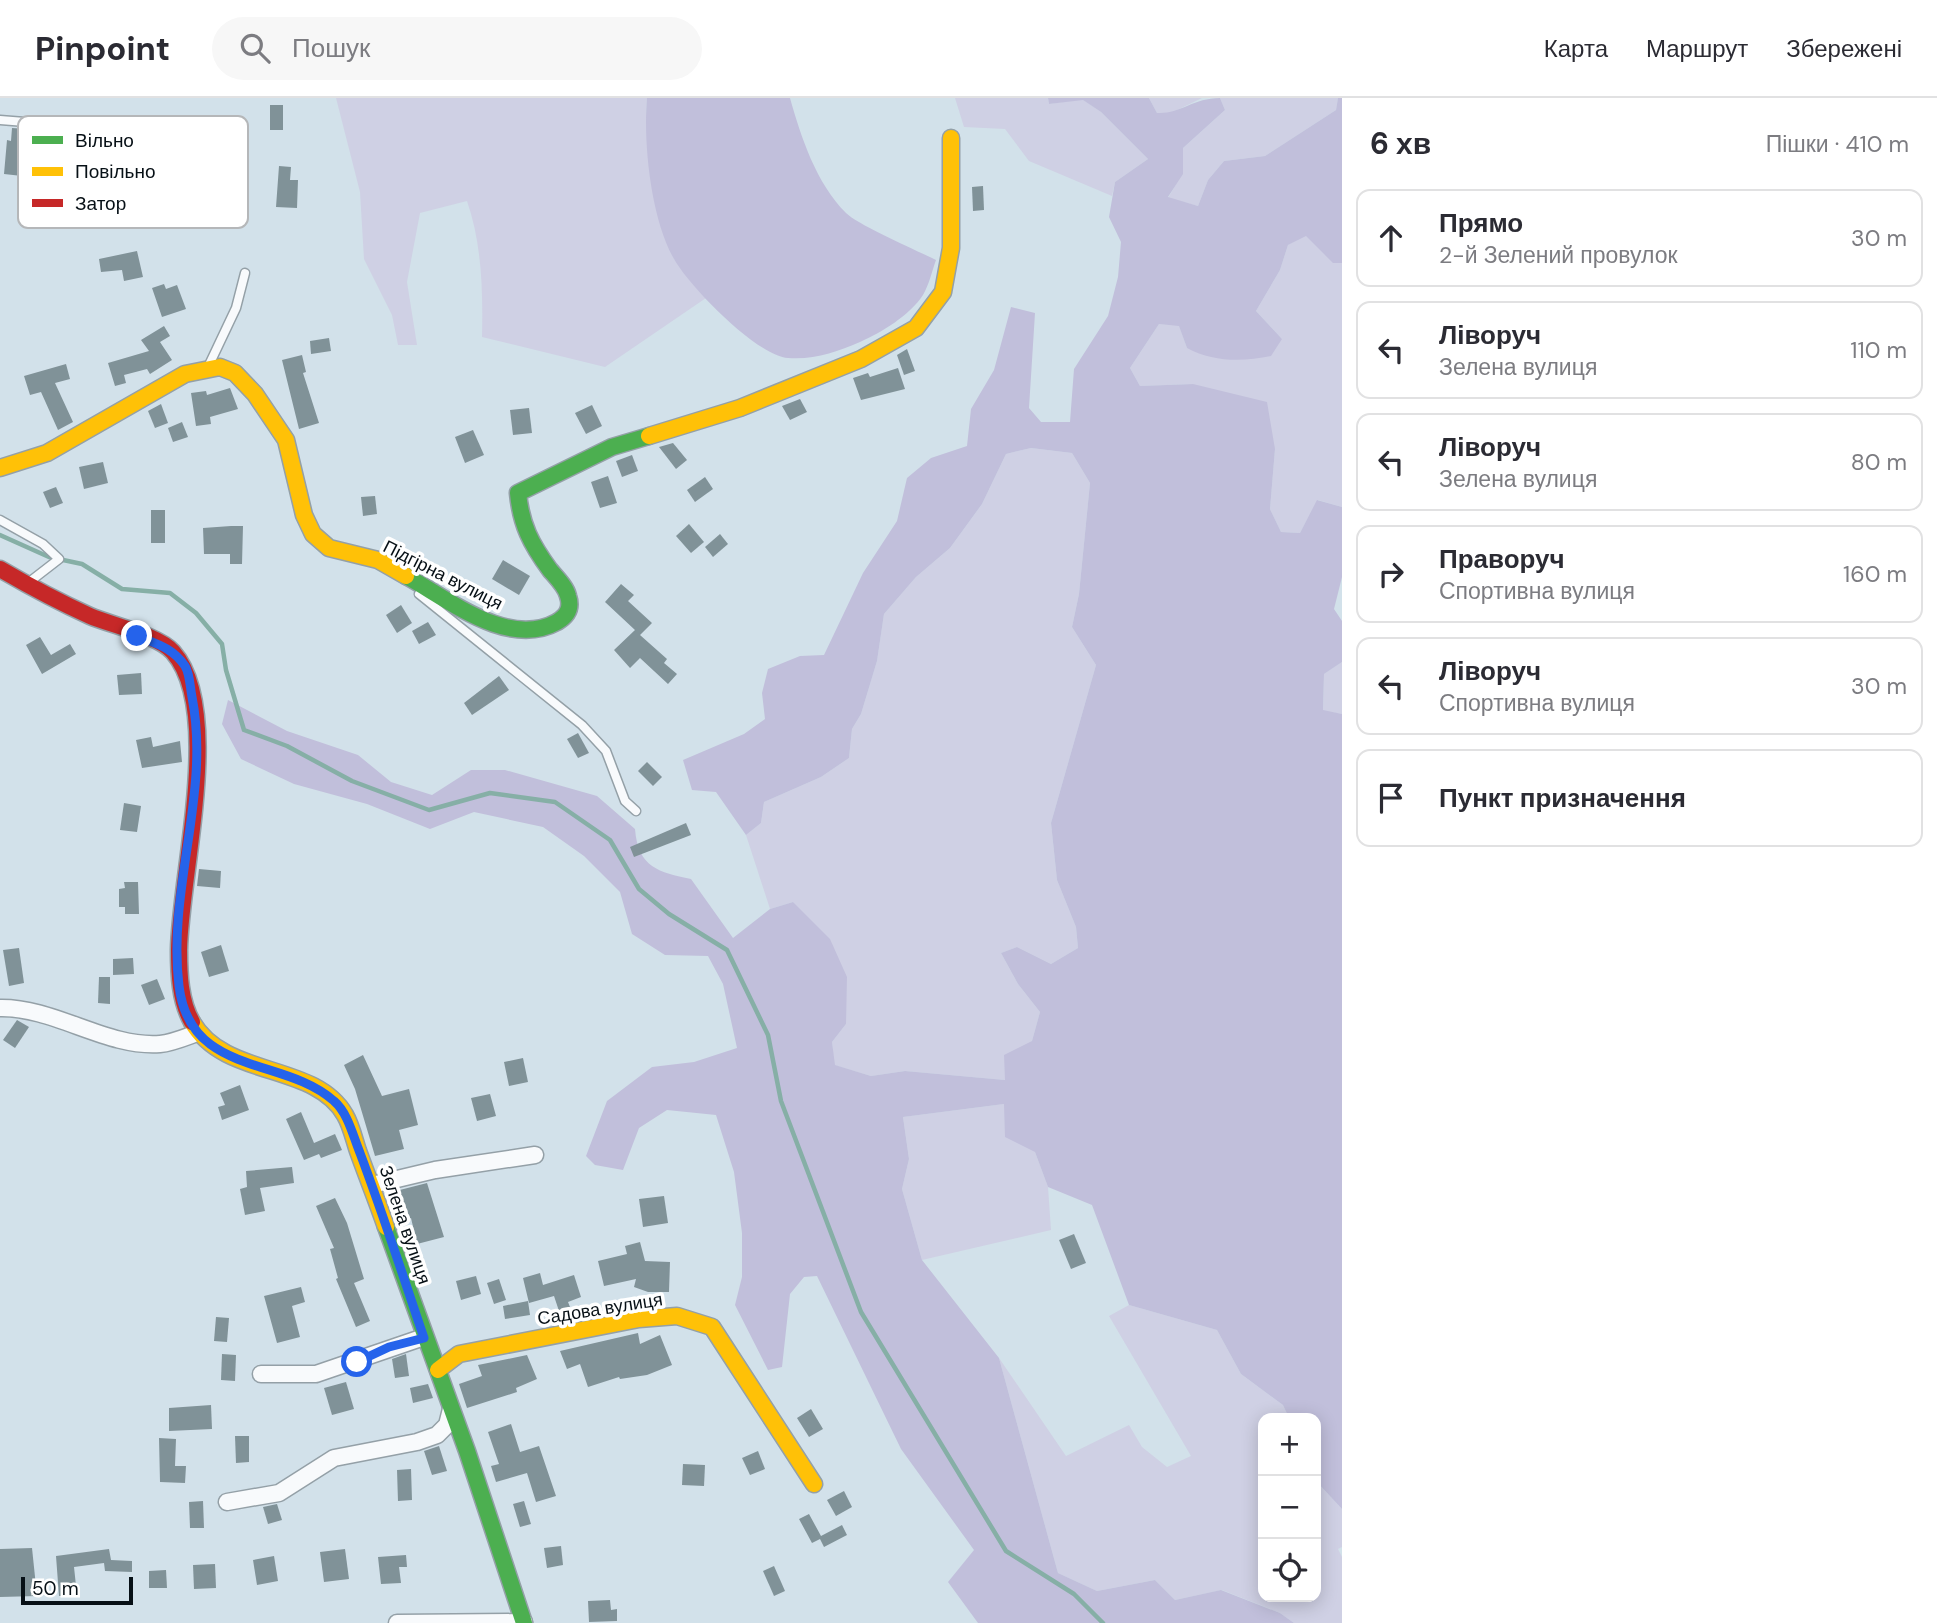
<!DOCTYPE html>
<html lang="uk">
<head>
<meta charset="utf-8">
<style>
	body { margin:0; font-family:"DM Sans",sans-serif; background:#f7f7f7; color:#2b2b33 }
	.controls { position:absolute; right:21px; bottom:21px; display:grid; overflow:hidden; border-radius:14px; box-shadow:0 4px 18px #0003 }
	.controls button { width:63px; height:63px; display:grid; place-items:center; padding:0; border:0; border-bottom:2px solid #e1e1e2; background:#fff; color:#2b2b33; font:35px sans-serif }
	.scale { position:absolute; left:21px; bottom:18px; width:112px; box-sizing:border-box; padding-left:7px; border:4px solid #071016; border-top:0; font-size:19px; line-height:24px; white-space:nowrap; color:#071016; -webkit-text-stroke:5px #fff; paint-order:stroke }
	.stop { position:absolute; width:21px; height:21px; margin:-16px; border:5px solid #2563eb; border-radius:50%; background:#fff }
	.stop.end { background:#2563eb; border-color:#fff; box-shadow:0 2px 7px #0008 }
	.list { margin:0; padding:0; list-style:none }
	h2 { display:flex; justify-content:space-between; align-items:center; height:91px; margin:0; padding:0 28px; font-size:30px }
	h2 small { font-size:23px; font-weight:400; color:#7c7c81 }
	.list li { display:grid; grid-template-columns:46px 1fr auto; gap:21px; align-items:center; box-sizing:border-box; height:98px; margin:0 14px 14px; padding:0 14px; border:2px solid #e1e1e2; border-radius:14px }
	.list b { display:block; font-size:26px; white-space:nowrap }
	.list p { margin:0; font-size:23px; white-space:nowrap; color:#7c7c81 }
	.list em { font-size:23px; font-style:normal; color:#7c7c81 }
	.icon { flex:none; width:38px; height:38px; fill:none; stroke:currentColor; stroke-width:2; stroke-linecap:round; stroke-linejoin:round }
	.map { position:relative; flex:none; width:1342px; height:1525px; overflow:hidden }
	header { display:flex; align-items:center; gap:42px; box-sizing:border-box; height:98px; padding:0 35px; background:#fff; border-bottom:2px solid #e1e1e2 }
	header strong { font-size:33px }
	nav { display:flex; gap:38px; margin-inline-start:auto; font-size:24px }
	.search { width:490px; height:63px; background:#f7f7f7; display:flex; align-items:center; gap:18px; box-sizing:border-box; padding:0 24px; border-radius:38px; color:#7c7c81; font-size:26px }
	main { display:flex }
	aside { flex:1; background:#fff }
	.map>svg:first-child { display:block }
</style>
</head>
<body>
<header>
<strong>Pinpoint</strong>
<div class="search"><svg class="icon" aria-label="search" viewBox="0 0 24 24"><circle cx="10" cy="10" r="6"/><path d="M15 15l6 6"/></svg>Пошук</div>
<nav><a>Карта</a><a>Маршрут</a><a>Збережені</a></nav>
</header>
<main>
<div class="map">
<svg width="1342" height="1525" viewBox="0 0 1342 1525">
	<rect width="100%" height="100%" fill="#d2e1ea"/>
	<g fill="#cfd0e4">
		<path d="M336,0H647L646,14L674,161L706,200L605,269L482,239C483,194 482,146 467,103L420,115L407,184L417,247H398L392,217L364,161L360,94Z"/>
		<polygon points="955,0 1048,0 1049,6 1082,1 1101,14 1148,61 1115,84 1112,98 1029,63 1005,31 964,29"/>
		<polygon points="1149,0 1202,0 1171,15 1157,15"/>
		<polygon points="1220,0 1338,0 1336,12 1265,58 1224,63 1208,82 1198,108 1168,100 1182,76 1183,50 1225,12"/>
		<polygon points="1306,137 1333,164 1342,165 1342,409 1318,402 1300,435 1281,434 1270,411 1275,351 1193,286 1140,288 1130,270 1159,226 1179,227 1187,250 1282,241 1256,213 1280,172 1288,147"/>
		<polygon points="1031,350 1072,355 1090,385 1079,496 1072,529 1096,567 1051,725 1057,782 1076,829 1078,850 1051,866 1017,849 1001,855 1018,886 1040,914 1032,943 1005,982 905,973 871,978 834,967 832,944 846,926 793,804 770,811 746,737 761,725 764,704 821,679 849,660 852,631 861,616 877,563 884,516 916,479 950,450 982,406 1006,356"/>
		<polygon points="1342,564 1342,616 1323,613 1324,576"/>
		<polygon points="1004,1006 1035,1054 1048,1089 1051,1132 922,1162 902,1091 909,1061 903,1019"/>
		<polygon points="1129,1207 1217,1232 1241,1276 1283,1307 1289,1320 1263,1320 1263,1499 1316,1499 1316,1383 1342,1411 1342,1449 1338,1451 1342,1459 1342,1525 1294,1525 1280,1515 1222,1492 1175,1502 1155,1482 1097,1493 1058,1475 999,1260 1066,1358 1129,1327 1142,1349 1167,1369 1191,1358 1109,1218"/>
	</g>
	<g fill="#c1bfdb">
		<path d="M647,0H790C801,39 816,85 846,115C858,127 918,153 936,162C932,173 929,187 923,197C909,218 882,234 860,244C837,254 814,262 788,260C757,258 689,188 674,161C651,121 643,45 647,0Z"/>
		<path d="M1048,0H1149L1157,15C1181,16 1193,0 1220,0L1225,12L1183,50V76L1168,99L1198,108L1208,82L1224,63L1265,58L1336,12L1338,0H1342V165H1333L1306,138L1288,147L1280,172L1256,213L1282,241L1271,258C1242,264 1213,264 1187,250L1179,228L1159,226L1130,270L1140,288L1193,286L1267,304L1275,351L1270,411L1281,434L1300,435L1317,402L1342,409V479L1334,511L1342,523V564L1324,576L1323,612L1342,616V1411L1316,1383V1320H1289L1283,1307L1241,1276L1217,1232L1129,1207L1092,1107L1048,1089L1035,1054L1005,1039L1004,1006L903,1019L909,1061L902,1091L922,1162L999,1260L1058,1475L1097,1493L1155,1482L1175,1502L1221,1492L1280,1515L1294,1525H978L948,1484L974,1452L901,1351L817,1178L804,1179L790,1196L782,1269L768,1272L735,1207L742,1179V1135L734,1074L716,1017L667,1012L639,1030L623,1072L595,1067L586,1058L607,1003L652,969L694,964L737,950L723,886L708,858L665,857L632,836L620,794L584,758L543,729L474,714L430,731L367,706L294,686L241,661L222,626L228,602L287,633L358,657L391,684L432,697L471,672H505L597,698L635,731C638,770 659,774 691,781L733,840L770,811L793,804L830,841L847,879L846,926L832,944L835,967L871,978L905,973L1005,982L1004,957L1032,943L1040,914L1018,886L1001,855L1017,849L1051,866L1078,850L1076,829L1057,782L1051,725L1096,567L1072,529L1079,496L1090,385L1072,355L1031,350L1006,356L982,406L950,450L916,479L884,516L877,563L861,616L852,631L849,660L821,679L764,704L761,725L746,737L716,694L692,692L683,662L744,636L765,621L762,595L768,571L800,558L824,557L863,475L897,423L907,380L931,360L967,348L971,311L994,272L1011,209L1035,215L1029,310L1041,324H1070L1074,271L1108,218L1118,179L1121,144L1109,119L1115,84L1148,61L1101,14L1083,2L1049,6Z"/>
	</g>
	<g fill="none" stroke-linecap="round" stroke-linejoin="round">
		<polyline stroke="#86afa6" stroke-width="4.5" points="0,437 49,459 82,466 122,491 170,495 196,515 222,546 226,572 244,632 287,648 352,683 429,712 490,695 555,704 610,742 639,791 669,816 727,852 768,937 781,1003 861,1214 1006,1453 1074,1496 1103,1525"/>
	</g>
	<g fill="#809298">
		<rect x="270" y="7" width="13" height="25"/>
		<polygon points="12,30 27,31 22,78 4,76 7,42 11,43"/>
		<polygon points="279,68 291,69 290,82 298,82 297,110 276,109"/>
		<polygon points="983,88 984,112 973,113 972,89"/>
		<polygon points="137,153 143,179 124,183 122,172 101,174 99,161"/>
		<polygon points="164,186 166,191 177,187 186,211 162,219 152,190"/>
		<polygon points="164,228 170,238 160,244 172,262 150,276 147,271 124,277 126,285 115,288 108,265 149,253 141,242"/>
		<polygon points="329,240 331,253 311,256 310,243"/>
		<polygon points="907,251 915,273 904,277 897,257"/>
		<polygon points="302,257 306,274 303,275 319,325 299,331 282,262"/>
		<polygon points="66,266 70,281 55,285 73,324 58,332 41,294 30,297 24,278"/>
		<polygon points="898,270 905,291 861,302 853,280 868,275 870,279"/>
		<polygon points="230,290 238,311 210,319 211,326 196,328 191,295 206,293 207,297"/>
		<polygon points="800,301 807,314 790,322 782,308"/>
		<polygon points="161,306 168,325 155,330 148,313"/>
		<polygon points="592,307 602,328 586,336 575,315"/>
		<polygon points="529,310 532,335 513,337 510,312"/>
		<polygon points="182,324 188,339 173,344 168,330"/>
		<polygon points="473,332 484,357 465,365 455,339"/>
		<polygon points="673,345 687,362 676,371 659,349"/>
		<polygon points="632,357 638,373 622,379 616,363"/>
		<polygon points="103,364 108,385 84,391 79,369"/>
		<polygon points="608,378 617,405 600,410 591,384"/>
		<polygon points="705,379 713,391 695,404 687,392"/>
		<polygon points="56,389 63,405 50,410 43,394"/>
		<polygon points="375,398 377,416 363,418 361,399"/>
		<rect x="151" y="412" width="14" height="33"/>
		<polygon points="689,426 704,444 691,455 676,438"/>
		<polygon points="231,428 243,428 242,466 230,466 230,456 204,456 203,430"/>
		<polygon points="720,436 728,446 713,459 705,449"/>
		<polygon points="503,462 530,478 519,497 492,481"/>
		<polygon points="621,486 634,497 628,503 652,525 640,537 667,561 664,565 677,576 668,586 640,560 630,570 614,552 635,532 605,504"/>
		<polygon points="401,507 412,525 397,535 386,517"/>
		<polygon points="428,524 436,537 419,546 412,533"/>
		<polygon points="40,539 51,557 70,546 76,556 42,576 26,547"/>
		<polygon points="141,575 142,596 119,597 117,577"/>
		<polygon points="499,578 509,592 472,617 464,605"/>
		<polygon points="578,635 589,655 578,660 567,641"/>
		<polygon points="151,639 153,649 180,643 182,664 142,670 136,642"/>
		<polygon points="647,664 662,679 653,688 638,673"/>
		<polygon points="124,705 141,708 137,734 120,732"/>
		<polygon points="686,725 691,737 634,759 630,749"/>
		<polygon points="199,771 221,773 220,790 197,788"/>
		<polygon points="124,784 138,784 139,816 125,816 125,809 119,809 119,791 125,790"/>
		<polygon points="221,847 229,873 209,879 201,854"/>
		<polygon points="19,850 24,885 9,888 3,852"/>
		<polygon points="133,860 134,876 113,877 113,861"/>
		<polygon points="99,879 110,879 110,906 98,905"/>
		<polygon points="157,881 165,901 149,907 141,887"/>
		<polygon points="17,922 29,929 15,950 3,942"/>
		<polygon points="363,957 382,998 409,991 418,1027 399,1032 404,1051 375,1058 355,991 344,967"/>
		<polygon points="523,960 528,984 509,988 504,964"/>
		<polygon points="240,987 249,1012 222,1022 218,1009 225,1007 220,995"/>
		<polygon points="490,996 496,1018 477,1023 471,1000"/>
		<polygon points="301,1014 314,1045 335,1036 342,1052 321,1060 319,1056 304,1062 286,1021"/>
		<polygon points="292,1069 294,1085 260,1090 265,1113 245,1117 240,1091 247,1089 246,1073"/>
		<polygon points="427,1085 444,1139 417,1146 411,1120 399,1124 388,1095"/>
		<polygon points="664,1098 668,1125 643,1129 639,1101"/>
		<polygon points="335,1100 347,1125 364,1181 354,1185 370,1223 356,1229 336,1181 338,1180 330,1151 334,1150 316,1108"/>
		<polygon points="1074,1136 1086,1165 1071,1171 1059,1142"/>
		<polygon points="640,1144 645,1163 670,1164 669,1194 648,1194 634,1189 636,1181 604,1188 598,1163 627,1156 625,1148"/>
		<polygon points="540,1175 543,1187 574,1177 581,1199 568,1204 570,1209 559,1213 554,1198 529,1205 523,1180"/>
		<polygon points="476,1178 481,1196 461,1202 456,1183"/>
		<polygon points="499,1181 506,1202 494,1206 487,1185"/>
		<polygon points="301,1189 305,1204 292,1208 300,1239 277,1245 264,1198"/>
		<polygon points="528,1203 530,1217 505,1221 503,1208"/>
		<polygon points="216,1219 229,1220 227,1244 214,1243"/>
		<polygon points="638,1235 640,1246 660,1237 672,1267 647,1277 620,1281 619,1279 588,1289 580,1266 567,1271 560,1253"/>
		<polygon points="222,1256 236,1257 235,1283 221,1282"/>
		<polygon points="406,1256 409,1278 395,1280 392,1261"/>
		<polygon points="527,1257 537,1281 516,1290 517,1294 467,1310 459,1286 482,1278 478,1267"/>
		<polygon points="346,1284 354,1311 332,1317 324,1290"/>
		<polygon points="428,1286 433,1300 413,1305 410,1290"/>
		<polygon points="211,1307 212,1331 169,1333 169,1310"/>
		<polygon points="811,1311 823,1331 809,1339 797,1320"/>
		<polygon points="511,1326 520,1354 539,1348 556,1398 536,1404 527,1375 496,1384 491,1368 499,1366 488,1334"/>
		<polygon points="235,1338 249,1338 249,1364 236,1365"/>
		<polygon points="159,1340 176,1341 175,1368 186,1368 185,1385 160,1384"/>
		<polygon points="439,1348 447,1373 432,1377 424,1353"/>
		<polygon points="758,1353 765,1371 750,1377 742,1360"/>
		<polygon points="683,1366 705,1367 704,1388 682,1387"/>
		<polygon points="411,1371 412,1402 398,1403 397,1372"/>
		<polygon points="844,1393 852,1409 836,1418 827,1402"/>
		<polygon points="203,1403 204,1430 190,1430 189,1404"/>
		<polygon points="524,1403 531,1426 520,1429 513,1406"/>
		<polygon points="277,1406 282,1422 268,1426 263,1409"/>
		<polygon points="809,1416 821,1438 842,1427 847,1437 824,1449 820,1441 812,1445 799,1421"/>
		<polygon points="561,1448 563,1467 547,1470 544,1450"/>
		<polygon points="32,1450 37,1498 0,1499 0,1451"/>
		<polygon points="109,1451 111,1462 132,1463 132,1474 105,1473 104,1465 74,1469 77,1497 59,1498 56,1458"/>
		<polygon points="345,1451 349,1481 324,1484 320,1454"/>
		<polygon points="406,1457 407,1469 399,1469 401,1485 381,1486 378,1459"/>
		<polygon points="274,1458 278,1483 257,1487 253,1462"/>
		<polygon points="215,1466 216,1490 194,1491 193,1467"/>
		<polygon points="774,1468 785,1493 774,1498 763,1473"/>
		<polygon points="166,1472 167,1490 149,1490 149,1473"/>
		<polygon points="610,1502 611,1512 617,1511 617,1523 589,1524 588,1503"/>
	</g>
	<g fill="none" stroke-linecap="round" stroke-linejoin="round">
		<g stroke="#94a0a7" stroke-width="11">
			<g id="lane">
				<polyline points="0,22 25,24"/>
				<polyline points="209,267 236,210 245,175"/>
				<polyline points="0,422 43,446 59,461 28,485"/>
				<polyline points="419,496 582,627 606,653 625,703 636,713"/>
			</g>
		</g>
		<g stroke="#94a0a7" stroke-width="19">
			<g id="street">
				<path d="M0,910C54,909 107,950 160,946C172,945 186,939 197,935"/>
				<polyline points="372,1087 435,1072 535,1057"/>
				<polyline points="261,1276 316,1276 424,1239"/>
				<polyline points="227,1404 279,1395 334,1360 417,1344 437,1337 447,1327 451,1311"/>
				<polyline points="397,1525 524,1524"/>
			</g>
		</g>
		<g stroke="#94a0a7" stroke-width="19">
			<g id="fast">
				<path d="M406,478C448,501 508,551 557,524C567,518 572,510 568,498C566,489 556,479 550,472C531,446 521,427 518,395L612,349L649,338"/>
				<polyline points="386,1129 467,1353 524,1525"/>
			</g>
		</g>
		<g stroke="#94a0a7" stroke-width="19">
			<g id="slow">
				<polyline points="649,338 740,310 861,261 916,230 943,194 951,150 951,40"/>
				<polyline points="0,370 47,355 185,276 220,269 235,275 255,296 286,342 304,417 313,436 329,450 378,462 406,478"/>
				<path d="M192,924C225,981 315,964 345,1017C351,1027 354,1041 358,1053C367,1078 377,1103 386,1129"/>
				<polyline points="438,1272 459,1256 639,1221 677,1218 712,1229 814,1386"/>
			</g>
		</g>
		<g stroke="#94a0a7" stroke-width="19">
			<path id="jam" d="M0,471C29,488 59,504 90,518C111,527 158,537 173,554C224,612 180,776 179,852C179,876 180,903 192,924"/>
		</g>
		<use href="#lane" stroke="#f8fafc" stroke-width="8"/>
		<use href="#street" stroke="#f8fafc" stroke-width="16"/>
		<use href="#fast" stroke="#4caf50" stroke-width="16"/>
		<use href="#slow" stroke="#ffc107" stroke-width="16"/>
		<use href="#jam" stroke="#c62828" stroke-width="16"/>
	</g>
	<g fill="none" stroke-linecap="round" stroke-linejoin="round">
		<path stroke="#2563eb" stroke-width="9" d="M137,538C157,546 173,550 185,568C190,576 190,589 192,599C211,695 167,791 179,888C190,979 284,958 334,1003C348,1015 353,1038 360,1055C383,1116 403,1178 424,1240L389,1249L357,1264"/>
	</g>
	<g text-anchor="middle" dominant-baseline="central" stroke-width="7" stroke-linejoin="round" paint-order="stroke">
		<g font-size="18" fill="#071016" stroke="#fff">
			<text transform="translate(443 477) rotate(27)">Підгірна вулиця</text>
			<text transform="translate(405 1127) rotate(71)">Зелена вулиця</text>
			<text transform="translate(600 1211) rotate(-9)">Садова вулиця</text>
		</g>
	</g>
	<rect x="18" y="18" width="230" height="112" rx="10" fill="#fff" stroke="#b5b7b9" stroke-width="2"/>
	<rect x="32" y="38" width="31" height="8" fill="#4caf50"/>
	<rect x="32" y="69" width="31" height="9" fill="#ffc107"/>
	<rect x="32" y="101" width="31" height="8" fill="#c62828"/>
	<g font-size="19" fill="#071016">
		<text x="75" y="49">Вільно</text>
		<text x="75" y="80">Повільно</text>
		<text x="75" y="112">Затор</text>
	</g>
</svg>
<div class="controls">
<button>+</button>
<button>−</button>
<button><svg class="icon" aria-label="locate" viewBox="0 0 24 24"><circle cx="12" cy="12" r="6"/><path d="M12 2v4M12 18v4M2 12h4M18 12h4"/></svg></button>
</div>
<div class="scale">50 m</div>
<div class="stop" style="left:357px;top:1264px"></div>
<div class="stop end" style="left:137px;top:538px"></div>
</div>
<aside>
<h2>6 хв<small>Пішки · 410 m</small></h2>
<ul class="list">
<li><svg class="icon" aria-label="ahead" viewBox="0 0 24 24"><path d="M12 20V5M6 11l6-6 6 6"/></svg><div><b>Прямо</b><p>2-й Зелений провулок</p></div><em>30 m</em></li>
<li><svg class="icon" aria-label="left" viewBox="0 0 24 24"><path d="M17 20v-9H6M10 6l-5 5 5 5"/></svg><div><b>Ліворуч</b><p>Зелена вулиця</p></div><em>110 m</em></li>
<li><svg class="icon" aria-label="left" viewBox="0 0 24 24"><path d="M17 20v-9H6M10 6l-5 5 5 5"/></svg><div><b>Ліворуч</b><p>Зелена вулиця</p></div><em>80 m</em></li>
<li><svg class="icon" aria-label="right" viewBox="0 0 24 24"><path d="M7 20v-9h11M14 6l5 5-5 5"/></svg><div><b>Праворуч</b><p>Спортивна вулиця</p></div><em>160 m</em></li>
<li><svg class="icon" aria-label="left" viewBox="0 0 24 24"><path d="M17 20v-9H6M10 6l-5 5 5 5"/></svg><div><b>Ліворуч</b><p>Спортивна вулиця</p></div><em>30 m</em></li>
<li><svg class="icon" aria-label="arrive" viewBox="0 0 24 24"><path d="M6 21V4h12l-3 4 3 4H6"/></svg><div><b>Пункт призначення</b></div></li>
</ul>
</aside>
</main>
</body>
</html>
